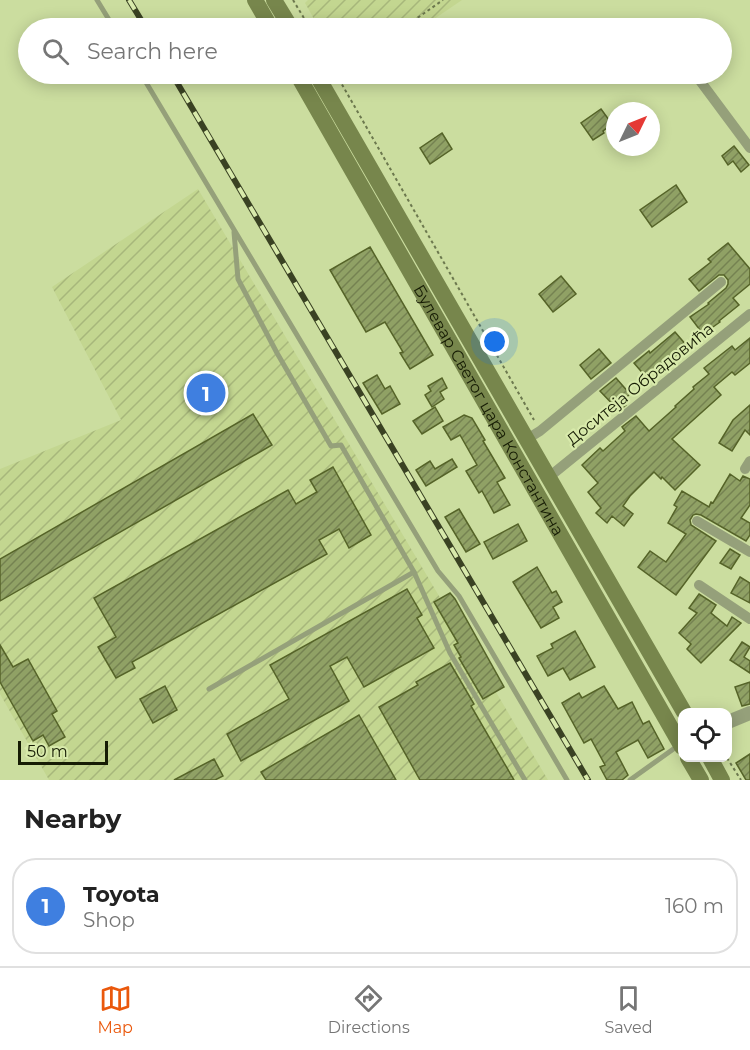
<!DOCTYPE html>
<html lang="en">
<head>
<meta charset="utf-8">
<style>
	body { margin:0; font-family:Montserrat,sans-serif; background:#f6f6f6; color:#222 }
	.controls { position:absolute; right:18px; bottom:18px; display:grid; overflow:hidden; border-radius:12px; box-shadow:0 3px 15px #0003 }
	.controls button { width:54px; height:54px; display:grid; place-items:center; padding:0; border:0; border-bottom:2px solid #e0e0e0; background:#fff; color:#222; font:30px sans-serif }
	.compass { position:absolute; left:606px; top:102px; width:54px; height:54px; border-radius:50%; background:#fff; box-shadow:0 3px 15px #0003; rotate:47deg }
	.scale { position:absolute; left:18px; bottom:15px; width:90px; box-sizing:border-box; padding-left:6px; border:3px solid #161c04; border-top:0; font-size:16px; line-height:21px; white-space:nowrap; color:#161c04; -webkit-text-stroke:4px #d8eaab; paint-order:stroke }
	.you { position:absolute; left:495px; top:342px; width:21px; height:21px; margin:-15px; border:4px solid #fff; border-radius:50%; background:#1a73e8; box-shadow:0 0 0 9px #1a73e833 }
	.badge { display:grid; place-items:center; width:39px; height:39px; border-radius:50%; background:#ea580c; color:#fff; font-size:20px; font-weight:700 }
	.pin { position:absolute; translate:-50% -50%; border:3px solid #fff; box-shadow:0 2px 6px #0006 }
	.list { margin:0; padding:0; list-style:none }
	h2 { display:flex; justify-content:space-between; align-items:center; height:78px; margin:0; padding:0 24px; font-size:26px }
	h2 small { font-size:20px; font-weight:400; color:#767676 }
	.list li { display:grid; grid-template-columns:39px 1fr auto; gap:18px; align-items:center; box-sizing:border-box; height:96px; margin:0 12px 12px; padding:0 12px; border:2px solid #e0e0e0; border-radius:24px }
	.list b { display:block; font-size:22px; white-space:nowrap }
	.list p { margin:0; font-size:20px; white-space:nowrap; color:#767676 }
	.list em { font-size:20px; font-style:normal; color:#767676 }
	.icon { flex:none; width:33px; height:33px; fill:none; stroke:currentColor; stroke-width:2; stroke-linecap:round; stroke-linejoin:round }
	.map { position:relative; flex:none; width:750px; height:780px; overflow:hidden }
	.search { position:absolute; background:#fff; box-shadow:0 3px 15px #0003; left:18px; right:18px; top:18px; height:66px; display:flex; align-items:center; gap:15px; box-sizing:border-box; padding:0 21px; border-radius:33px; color:#767676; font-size:22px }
	.sheet { height:186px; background:#fff }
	nav { display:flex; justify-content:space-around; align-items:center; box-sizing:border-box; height:84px; border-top:2px solid #e0e0e0; background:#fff; font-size:16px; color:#767676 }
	nav a { display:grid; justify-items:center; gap:3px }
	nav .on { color:#ea580c }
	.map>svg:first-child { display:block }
</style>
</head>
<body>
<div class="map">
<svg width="750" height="780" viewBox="0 0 750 780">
	<defs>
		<pattern id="industrial-furrows" width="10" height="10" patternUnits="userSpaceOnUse" patternTransform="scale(1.5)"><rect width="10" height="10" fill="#c3d690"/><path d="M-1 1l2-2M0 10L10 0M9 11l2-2" fill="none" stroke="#a7b77b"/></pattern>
		<pattern id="building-hatch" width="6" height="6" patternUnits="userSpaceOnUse" patternTransform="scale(1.5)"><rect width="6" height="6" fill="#90a165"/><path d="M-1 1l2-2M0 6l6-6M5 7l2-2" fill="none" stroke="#758251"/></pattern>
	</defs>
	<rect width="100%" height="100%" fill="#cbdd9f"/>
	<g fill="url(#industrial-furrows)">
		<polygon points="308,0 462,0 421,28 319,28 305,3"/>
		<polygon points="198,189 548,780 49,780 0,694 0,469 121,420 52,287"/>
	</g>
	<g fill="url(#building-hatch)" stroke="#556328" stroke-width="1.5">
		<polygon points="601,109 612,124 603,131 604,133 593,140 581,123"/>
		<polygon points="442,133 452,149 430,164 420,148"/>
		<polygon points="734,146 749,165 741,172 733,161 728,165 722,156"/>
		<polygon points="676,185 687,202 652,227 640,210"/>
		<polygon points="728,243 750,269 750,284 733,298 739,305 719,321 720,322 703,334 690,317 709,304 708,303 726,288 728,284 728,280 724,275 719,275 699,291 689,279 711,262 708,259"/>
		<polygon points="370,247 433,355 410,369 400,353 403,352 385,322 366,332 330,270"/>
		<polygon points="561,276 576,294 553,312 539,294"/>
		<polygon points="675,332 687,346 675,356 673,355 646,377 634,363 649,351 650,353"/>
		<polygon points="750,338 750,363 735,375 732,372 714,387 721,395 672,439 700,465 675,490 662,477 661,479 654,472 630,496 623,506 633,514 624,526 612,516 607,523 596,513 601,508 588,492 598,483 582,465 600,448 603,451 625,431 622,427 636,416 649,431 676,407 675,406 694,389 693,387 709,374 704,368 732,346 735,350"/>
		<polygon points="599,349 611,363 591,379 580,365"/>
		<polygon points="377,375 385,389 390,386 400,404 382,414 363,383"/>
		<polygon points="442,378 447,388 440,392 444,399 432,407 425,395 431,391 428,386"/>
		<polygon points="616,378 630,394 622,401 626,405 619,411 600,391"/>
		<polygon points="750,405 750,435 745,430 732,451 719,443 733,420"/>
		<polygon points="435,407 443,421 422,434 413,421"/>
		<polygon points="253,414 272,445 0,601 0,559"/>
		<polygon points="464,415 472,418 485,440 483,441 505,478 497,482 510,505 494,513 482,491 479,493 466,471 477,465 460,435 451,440 443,427"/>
		<polygon points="452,459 457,467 426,486 416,470 430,461 435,469"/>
		<polygon points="333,467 371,535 349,548 339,529 319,540 327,554 132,662 135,668 116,678 98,647 116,637 94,598 288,490 296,504 317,492 310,480"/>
		<polygon points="730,474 740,481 743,476 750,479 750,505 741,518 750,523 750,535 746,541 701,515 696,514 693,515 690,520 691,525 716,541 676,595 638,567 650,551 666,562 686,534 668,523 677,507 674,505 682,491 709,507 711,502 713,503"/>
		<polygon points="459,509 480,544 466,552 445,517"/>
		<polygon points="518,524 527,541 493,559 484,542"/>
		<polygon points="730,549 740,555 731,569 720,563"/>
		<polygon points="537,567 552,593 556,591 562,602 553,607 559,618 541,628 513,582"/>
		<polygon points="740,577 750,583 750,603 731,593"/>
		<polygon points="407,589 422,615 417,618 434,648 364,687 347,657 330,666 349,701 241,761 227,734 289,699 270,665"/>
		<polygon points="450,593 455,599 504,687 483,699 459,658 461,657 454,645 458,643 434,602"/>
		<polygon points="699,594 716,605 711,613 727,626 732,617 741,623 701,663 687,649 691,644 679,633 697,613 689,608"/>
		<polygon points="575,631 595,667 570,680 563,668 548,676 537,656 553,648 551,644"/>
		<polygon points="742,642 750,647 744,657 750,661 750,673 730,660"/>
		<polygon points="0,645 13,667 28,659 57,711 52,714 65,737 49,746 43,735 33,741 0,682"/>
		<polygon points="450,663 474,704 471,706 514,780 420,780 379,707 418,685 416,682"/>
		<polygon points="750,682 750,704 742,706 735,687"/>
		<polygon points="165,686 177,710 153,723 140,699"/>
		<polygon points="604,686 618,709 632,702 643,724 649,721 664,749 648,758 638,740 616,752 628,775 622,780 607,780 600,767 605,765 591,739 584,743 562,703 579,693 582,698"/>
		<polygon points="359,715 396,780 266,780 261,772"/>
		<polygon points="750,754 750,780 746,780 736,763"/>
		<polygon points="214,759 223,776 215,780 174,780"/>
	</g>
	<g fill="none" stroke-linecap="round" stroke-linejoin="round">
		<g stroke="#6c784e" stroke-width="2" stroke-dasharray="3 3" stroke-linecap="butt">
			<polyline points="293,0 310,28"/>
			<polyline points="403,28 443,0"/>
			<polyline points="336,74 534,420"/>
			<polyline points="727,758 741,780"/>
		</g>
		<g stroke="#95a07a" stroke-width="5">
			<polyline points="97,0 114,28"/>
			<polyline points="141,74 438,571 459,596 567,780"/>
			<polyline points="234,232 238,279 277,353 331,446 341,445 414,572 450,653 525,780"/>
			<polyline points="209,689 414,572"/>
			<polyline points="630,780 679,745"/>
		</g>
		<g stroke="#95a07a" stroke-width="10">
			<polyline points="695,74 750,148"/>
			<polyline points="527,439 540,431 721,282"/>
			<polyline points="745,469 750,461"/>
			<polyline points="549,477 750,314"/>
			<polyline points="697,521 750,552"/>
			<polyline points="699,585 750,619"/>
		</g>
		<polyline stroke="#95a07a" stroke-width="14" points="728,722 750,713"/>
		<g stroke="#77864c" stroke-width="16">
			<polyline points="255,0 271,28"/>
			<polyline points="274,0 291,28"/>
			<path id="s1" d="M297,74L682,747"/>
			<polyline points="316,74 684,712"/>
			<polyline points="688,758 701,780"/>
			<polyline points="710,758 722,780"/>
		</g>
		<g stroke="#3a4223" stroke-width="6">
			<g id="rail">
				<polyline points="129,0 146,28"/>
				<polyline points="172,74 588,780"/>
			</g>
		</g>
		<use href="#rail" stroke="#d8eaab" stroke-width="4" stroke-dasharray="11" stroke-linecap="butt"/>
	</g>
	<g text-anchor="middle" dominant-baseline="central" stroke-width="4.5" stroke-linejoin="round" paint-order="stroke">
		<g font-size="16" fill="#161c04" stroke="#d8eaab">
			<text transform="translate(640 384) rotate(-39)">Доситеја Обрадовића</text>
			<text stroke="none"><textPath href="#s1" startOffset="387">Булевар Светог цара Константина</textPath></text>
		</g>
	</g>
</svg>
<div class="controls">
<button><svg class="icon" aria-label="locate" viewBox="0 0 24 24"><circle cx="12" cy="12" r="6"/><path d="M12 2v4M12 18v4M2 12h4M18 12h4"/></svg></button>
</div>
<svg class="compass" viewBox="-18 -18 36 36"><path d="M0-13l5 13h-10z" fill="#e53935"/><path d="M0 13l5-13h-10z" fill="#767676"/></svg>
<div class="scale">50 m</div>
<div class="you"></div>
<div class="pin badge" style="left:206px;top:393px;background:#3f7fe0">1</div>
<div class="search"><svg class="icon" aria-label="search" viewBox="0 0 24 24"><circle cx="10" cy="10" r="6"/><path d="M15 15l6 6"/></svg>Search here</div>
</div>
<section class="sheet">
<h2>Nearby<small></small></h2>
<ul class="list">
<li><span class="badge" style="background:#3f7fe0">1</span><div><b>Toyota</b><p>Shop</p></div><em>160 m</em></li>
</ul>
</section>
<nav>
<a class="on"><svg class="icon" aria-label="map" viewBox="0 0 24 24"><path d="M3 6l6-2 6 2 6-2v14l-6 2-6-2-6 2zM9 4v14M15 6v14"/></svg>Map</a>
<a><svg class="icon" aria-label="directions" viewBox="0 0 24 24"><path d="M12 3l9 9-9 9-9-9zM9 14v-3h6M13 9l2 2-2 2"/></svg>Directions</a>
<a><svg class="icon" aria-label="saved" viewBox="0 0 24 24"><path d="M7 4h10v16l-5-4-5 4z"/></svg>Saved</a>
</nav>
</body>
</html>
